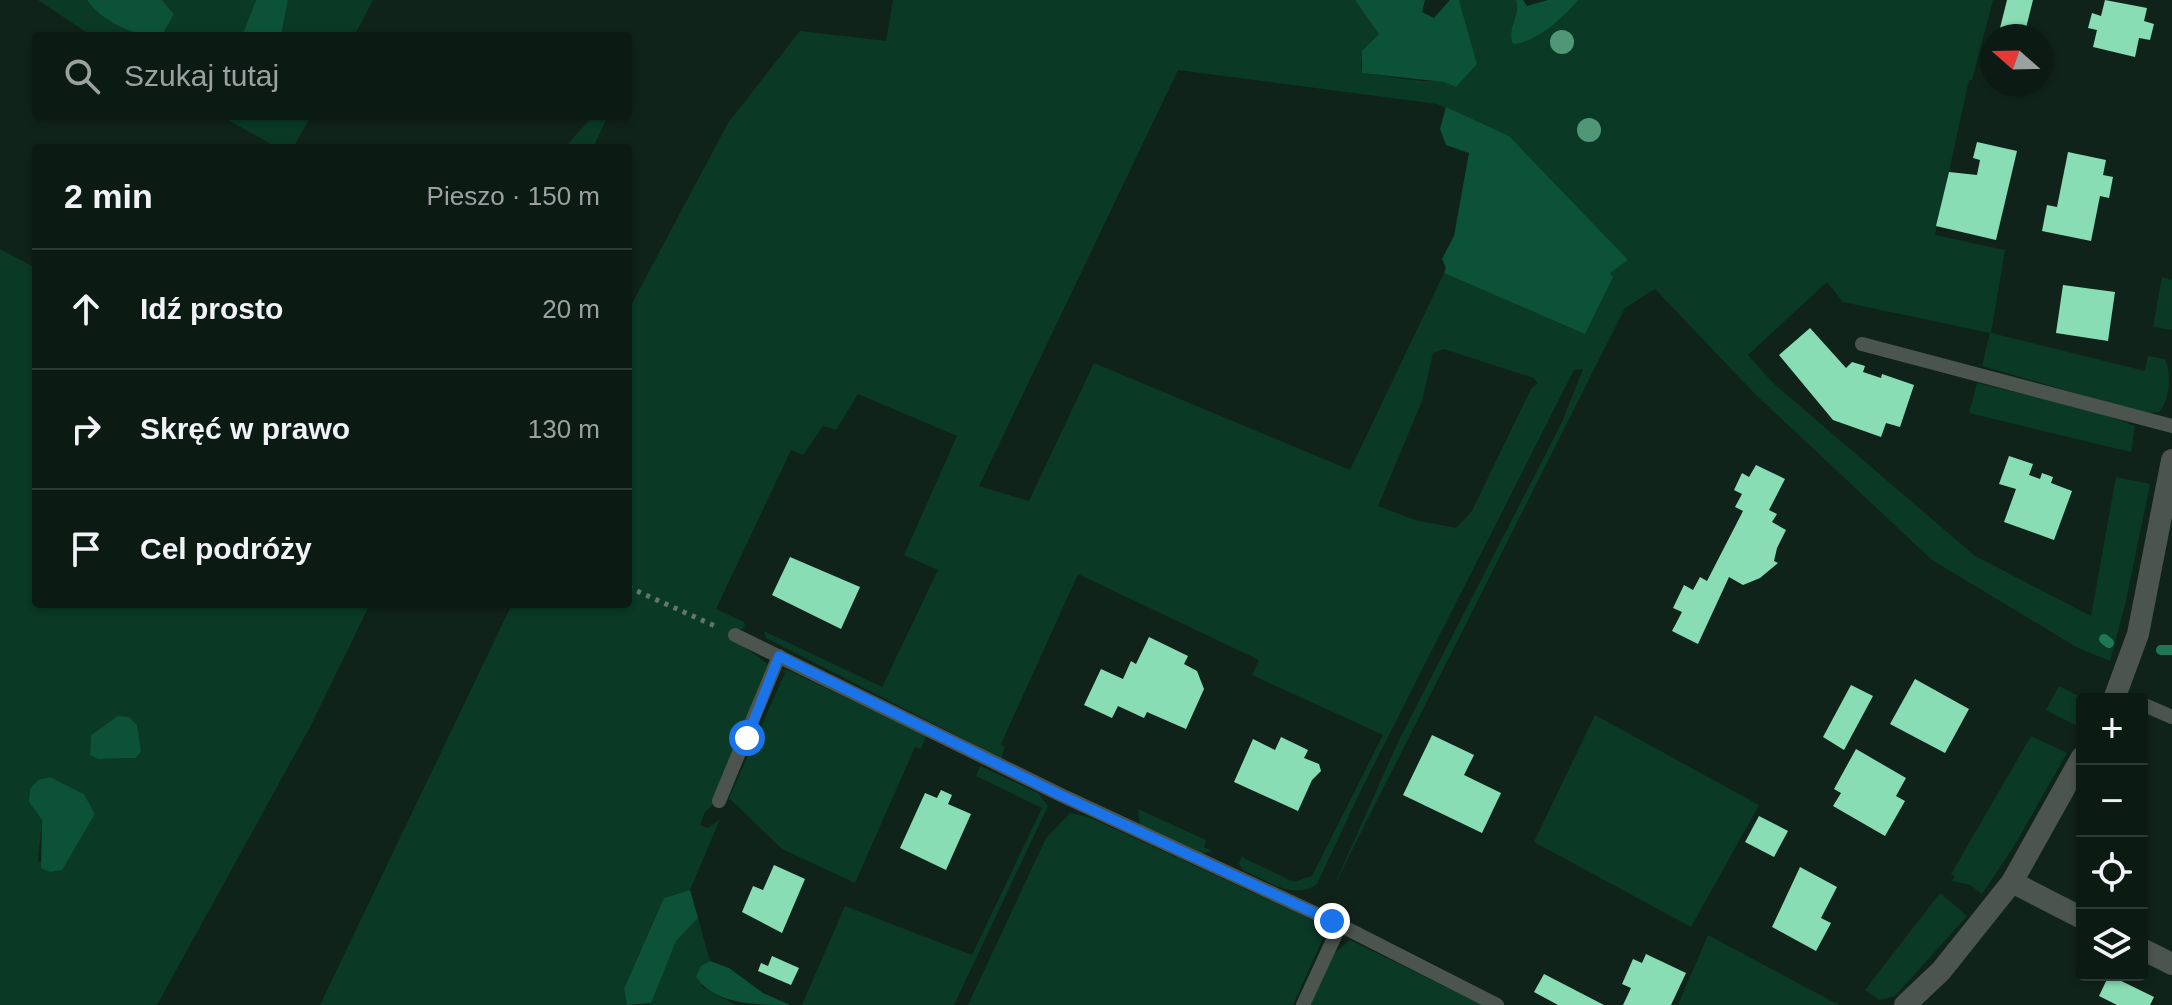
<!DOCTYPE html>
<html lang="pl">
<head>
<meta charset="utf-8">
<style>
	body { margin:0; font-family:Arial,sans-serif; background:#1a2722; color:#f1f3f6 }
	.controls { position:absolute; right:24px; bottom:24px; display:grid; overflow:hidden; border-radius:8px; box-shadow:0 2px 6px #0004 }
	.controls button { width:72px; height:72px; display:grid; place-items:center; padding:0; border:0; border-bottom:2px solid #2c3834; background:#0c1a14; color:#f1f3f6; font:40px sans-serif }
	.compass { position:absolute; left:1980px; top:24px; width:72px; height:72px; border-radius:50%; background:#0c1a14; box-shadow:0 2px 6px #0004; rotate:290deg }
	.stop { position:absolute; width:24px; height:24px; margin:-18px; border:6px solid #1a73e8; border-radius:50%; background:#fff }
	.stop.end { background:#1a73e8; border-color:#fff; box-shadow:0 2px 8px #0008 }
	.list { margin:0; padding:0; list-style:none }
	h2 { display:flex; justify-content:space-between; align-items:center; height:104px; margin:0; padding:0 32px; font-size:34px }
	h2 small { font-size:26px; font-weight:400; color:#9aa1a0 }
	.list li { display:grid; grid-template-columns:52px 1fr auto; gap:24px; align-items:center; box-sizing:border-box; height:120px; padding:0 32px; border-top:2px solid #2c3834 }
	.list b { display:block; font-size:30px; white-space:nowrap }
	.list em { font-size:26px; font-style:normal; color:#9aa1a0 }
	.icon { flex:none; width:44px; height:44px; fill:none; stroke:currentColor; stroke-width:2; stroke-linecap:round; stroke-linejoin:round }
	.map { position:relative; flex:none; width:2172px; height:1005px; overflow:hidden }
	.search { position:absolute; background:#0c1a14; box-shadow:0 2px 6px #0004; left:32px; top:32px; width:600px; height:88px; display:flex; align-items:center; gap:20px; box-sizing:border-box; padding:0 28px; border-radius:8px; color:#9aa1a0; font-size:30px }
	.panel { position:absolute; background:#0c1a14; box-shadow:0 2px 6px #0004; left:32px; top:144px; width:600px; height:464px; border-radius:8px }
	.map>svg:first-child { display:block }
</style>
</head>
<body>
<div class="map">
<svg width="2172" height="1005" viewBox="0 0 2172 1005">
	<rect width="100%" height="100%" fill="#10231a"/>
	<g fill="#0a3926" fill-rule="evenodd">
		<path d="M38,0H87C96,17 128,32 146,36H92Z"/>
		<polygon points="162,0 256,0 242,36 158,36 174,14"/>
		<polygon points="288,0 373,0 354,36 281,36"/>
		<path d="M893,0H1355L1375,24L1379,34C1368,48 1358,53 1362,73C1397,76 1451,94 1477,64L1459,0H1516C1521,16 1506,28 1513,44L1539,34L1578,0H1993L1972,80H1969L1935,235L2005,250L1991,333L2145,371L2148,356L2165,359C2172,375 2170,400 2159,412L2145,413L1982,366L1990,333L1843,302L1827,282L1748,355L1772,382L1975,556L2091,616L2116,477L2150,484L2126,601L2110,661L2078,648L1932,560L1755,394L1655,289L1625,308L1334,886L1398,742L1562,422L1583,369L1574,370L1360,792L1317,884C1295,901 1265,880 1243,870L1239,863L1242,857L1294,882L1312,876L1383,735L1252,675L1259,660L1078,574L1001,744L1005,747L1001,758L766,638L764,631L882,687L938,570L904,555L957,436L858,394L836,430L823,426L803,455L791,450L716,609L744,622L745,627L738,631L740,644L768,664L714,803L705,812L700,825L708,828L720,819L690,890L664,898L624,987L627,1005H320L512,604H628V311L728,123L800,31L886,41ZM1178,70L1437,104L1509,136L1609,273L1585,333L1444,273L1350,470L1094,363L1029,501L979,486ZM1444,349L1534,378L1538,383L1531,389L1472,511L1456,528L1415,520L1378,506L1422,401L1433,353Z"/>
		<polygon points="221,116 311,116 293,148 278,148"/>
		<polygon points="593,116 608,116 593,148 564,148"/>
		<path d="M0,249L36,268V604H370L310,727L157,1005H0ZM103,727L136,758L98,759L90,755L91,735ZM50,777L84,794L95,814L61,870L38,861L42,819L37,814Z"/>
		<polygon points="2162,277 2172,280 2172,330 2153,327"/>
		<polygon points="1977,383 2095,411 2135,426 2131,452 1969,413"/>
		<polygon points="781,670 790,671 926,736 921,749 915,747 855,883 782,849 729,798 785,673"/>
		<polygon points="2059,686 2084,699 2079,727 2046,710"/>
		<polygon points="1595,715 1759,805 1691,927 1534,842"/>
		<polygon points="2031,736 2067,753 2014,846 1982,894 1970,885 1952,881 1955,876 1951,874"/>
		<polygon points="980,766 1038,793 1048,806 954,1005 802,1005 845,906 972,955 1042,808 976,776"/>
		<polygon points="1138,809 1206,840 1204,847 1212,851 1201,854 1140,825"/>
		<polygon points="1070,813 1089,817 1328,927 1293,1005 968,1005 1046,838"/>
		<polygon points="1940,893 1967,916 1895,996 1879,1000 1865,990"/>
		<polygon points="698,918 710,961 701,966 702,987 736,1005 649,1005 676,941"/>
		<polygon points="1708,935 1839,1005 1678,1005"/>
		<polygon points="1350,940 1482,1005 1310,1005 1332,955"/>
	</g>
	<g fill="#0b5238">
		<path d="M87,0H162L174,14L163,33C142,43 98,19 87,0Z"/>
		<polygon points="256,0 288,0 281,36 242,36"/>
		<polygon points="1355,0 1425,0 1422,12 1434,18 1450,0 1459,0 1477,64 1456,87 1444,82 1362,73 1362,51 1379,34"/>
		<path d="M1516,0H1523L1527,6L1548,0H1578C1564,17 1536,43 1513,44C1506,28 1521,16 1516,0Z"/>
		<polygon points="1446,107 1509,136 1628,260 1610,273 1613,277 1585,334 1444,273 1446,268 1442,259 1454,236 1469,153 1446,145 1440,129"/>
		<polygon points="118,716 129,717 137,725 141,751 136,758 98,759 90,755 91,735"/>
		<polygon points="50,777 84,794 95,814 62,870 50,872 41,868 42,820 29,802 30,789 38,780"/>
		<polygon points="690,890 698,918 676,941 651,1003 627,1005 624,988 664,898"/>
		<path d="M710,961L729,968L763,993L790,1005C757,1005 715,1005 696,977L701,966Z"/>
	</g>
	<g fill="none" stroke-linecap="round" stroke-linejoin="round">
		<g stroke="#1e7855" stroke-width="10">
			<polyline points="2104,639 2109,643"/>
			<polyline points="2161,650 2172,650"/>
		</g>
	</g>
	<g fill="#89ddb5">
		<polygon points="2007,0 2033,0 2024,36 1998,36"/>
		<polygon points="2105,0 2147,8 2144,21 2154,24 2150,40 2139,38 2135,57 2093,47 2097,30 2088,28 2092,13 2101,16"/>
		<polygon points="1977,142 2017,151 1996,240 1936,226 1949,172 1977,175 1980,160 1973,158"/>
		<polygon points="2068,152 2106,160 2103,175 2113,177 2109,198 2100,196 2091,241 2042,231 2047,205 2057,207"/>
		<polygon points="2063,285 2115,292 2108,341 2056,333"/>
		<polygon points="1810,328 1846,368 1852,362 1865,366 1863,372 1881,378 1882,374 1914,385 1900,427 1886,423 1881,437 1833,420 1779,355"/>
		<polygon points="2009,456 2033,464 2029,475 2040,479 2042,473 2053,477 2051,483 2072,491 2054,540 2004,522 2016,489 1999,484"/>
		<polygon points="1756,465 1785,479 1769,510 1777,514 1772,522 1786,530 1777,548 1774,561 1778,563 1760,578 1743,585 1729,577 1698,644 1672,631 1682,612 1673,608 1684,585 1693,590 1700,577 1707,581 1743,511 1735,507 1742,494 1734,490 1742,473 1749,477"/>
		<polygon points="790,557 860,587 841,629 772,595"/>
		<polygon points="1149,637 1188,656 1184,664 1197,671 1204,689 1186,729 1147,712 1144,718 1118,706 1112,718 1084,705 1101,669 1123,679 1131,661 1136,664"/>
		<polygon points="1915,679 1969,709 1945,753 1890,724"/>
		<polygon points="1851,685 1873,696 1844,750 1823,737"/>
		<polygon points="1432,735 1474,755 1464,775 1501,793 1482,833 1403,795"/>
		<polygon points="1281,737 1308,750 1304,758 1319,764 1321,771 1312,780 1298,811 1234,782 1253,739 1275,750"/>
		<polygon points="1856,749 1906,778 1896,796 1905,801 1885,836 1833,806 1841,793 1834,789"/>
		<polygon points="941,790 952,795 948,804 971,814 946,870 900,848 925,793 937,798"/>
		<polygon points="1759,816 1788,831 1774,857 1745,842"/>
		<polygon points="774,865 805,879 782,933 742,912 753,886 763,890"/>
		<polygon points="1800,867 1837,887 1821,918 1831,923 1816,951 1772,927"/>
		<polygon points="1646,954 1686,973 1671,1005 1623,1005 1631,988 1622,984 1633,959 1642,963"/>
		<polygon points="772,956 799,968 791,985 758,971 761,963 768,966"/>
		<polygon points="1544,974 1604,1005 1558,1005 1534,992"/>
		<polygon points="2109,975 2154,997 2150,1005 2117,1005 2099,996"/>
	</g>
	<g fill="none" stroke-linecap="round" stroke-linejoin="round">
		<polyline stroke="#65756d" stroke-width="5" stroke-dasharray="4 6" stroke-linecap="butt" points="628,587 715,626"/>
		<g stroke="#4b544f" stroke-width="14">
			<polyline points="1862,344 2172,426"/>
			<polyline points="735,635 1061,795 1332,921 1497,1005"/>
			<polyline points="2142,704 2172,717"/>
			<polyline points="719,801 779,656"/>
			<polyline points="1303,1005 1340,925"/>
		</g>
		<g stroke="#4b544f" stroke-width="22">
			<polyline points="2012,882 2082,918"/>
			<polyline points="2142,949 2172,964"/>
		</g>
		<g stroke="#4b544f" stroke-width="22">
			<polyline points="2114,699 2138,634 2172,460"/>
			<polyline points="1905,1005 1941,971 2012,882 2082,757"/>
		</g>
	</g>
	<g fill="#4f9776">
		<circle cx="1562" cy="42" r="12"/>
		<circle cx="1589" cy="130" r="12"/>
	</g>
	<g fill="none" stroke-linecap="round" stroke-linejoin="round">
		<polyline stroke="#1a73e8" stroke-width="10" points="747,738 779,656 1058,794 1332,921"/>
	</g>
</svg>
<div class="controls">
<button>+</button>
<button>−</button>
<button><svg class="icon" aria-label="locate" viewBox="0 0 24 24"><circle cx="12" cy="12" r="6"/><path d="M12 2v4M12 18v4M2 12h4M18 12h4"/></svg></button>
<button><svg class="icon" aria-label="layers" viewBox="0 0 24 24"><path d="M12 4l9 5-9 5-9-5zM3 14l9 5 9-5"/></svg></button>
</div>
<svg class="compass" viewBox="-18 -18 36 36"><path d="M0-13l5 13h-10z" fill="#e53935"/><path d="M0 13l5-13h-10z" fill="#9aa1a0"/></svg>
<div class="stop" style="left:747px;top:738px"></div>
<div class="stop end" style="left:1332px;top:921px"></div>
<div class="search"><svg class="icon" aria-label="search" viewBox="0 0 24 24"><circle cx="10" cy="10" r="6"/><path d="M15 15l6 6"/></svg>Szukaj tutaj</div>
<section class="panel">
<h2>2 min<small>Pieszo · 150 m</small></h2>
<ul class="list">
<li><svg class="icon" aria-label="ahead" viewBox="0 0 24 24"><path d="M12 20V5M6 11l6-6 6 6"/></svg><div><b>Idź prosto</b></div><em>20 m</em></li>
<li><svg class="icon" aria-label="right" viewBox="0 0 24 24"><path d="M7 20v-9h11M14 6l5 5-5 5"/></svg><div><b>Skręć w prawo</b></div><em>130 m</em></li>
<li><svg class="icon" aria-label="arrive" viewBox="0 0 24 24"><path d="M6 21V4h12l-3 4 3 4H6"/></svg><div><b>Cel podróży</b></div></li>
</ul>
</section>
</div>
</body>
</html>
